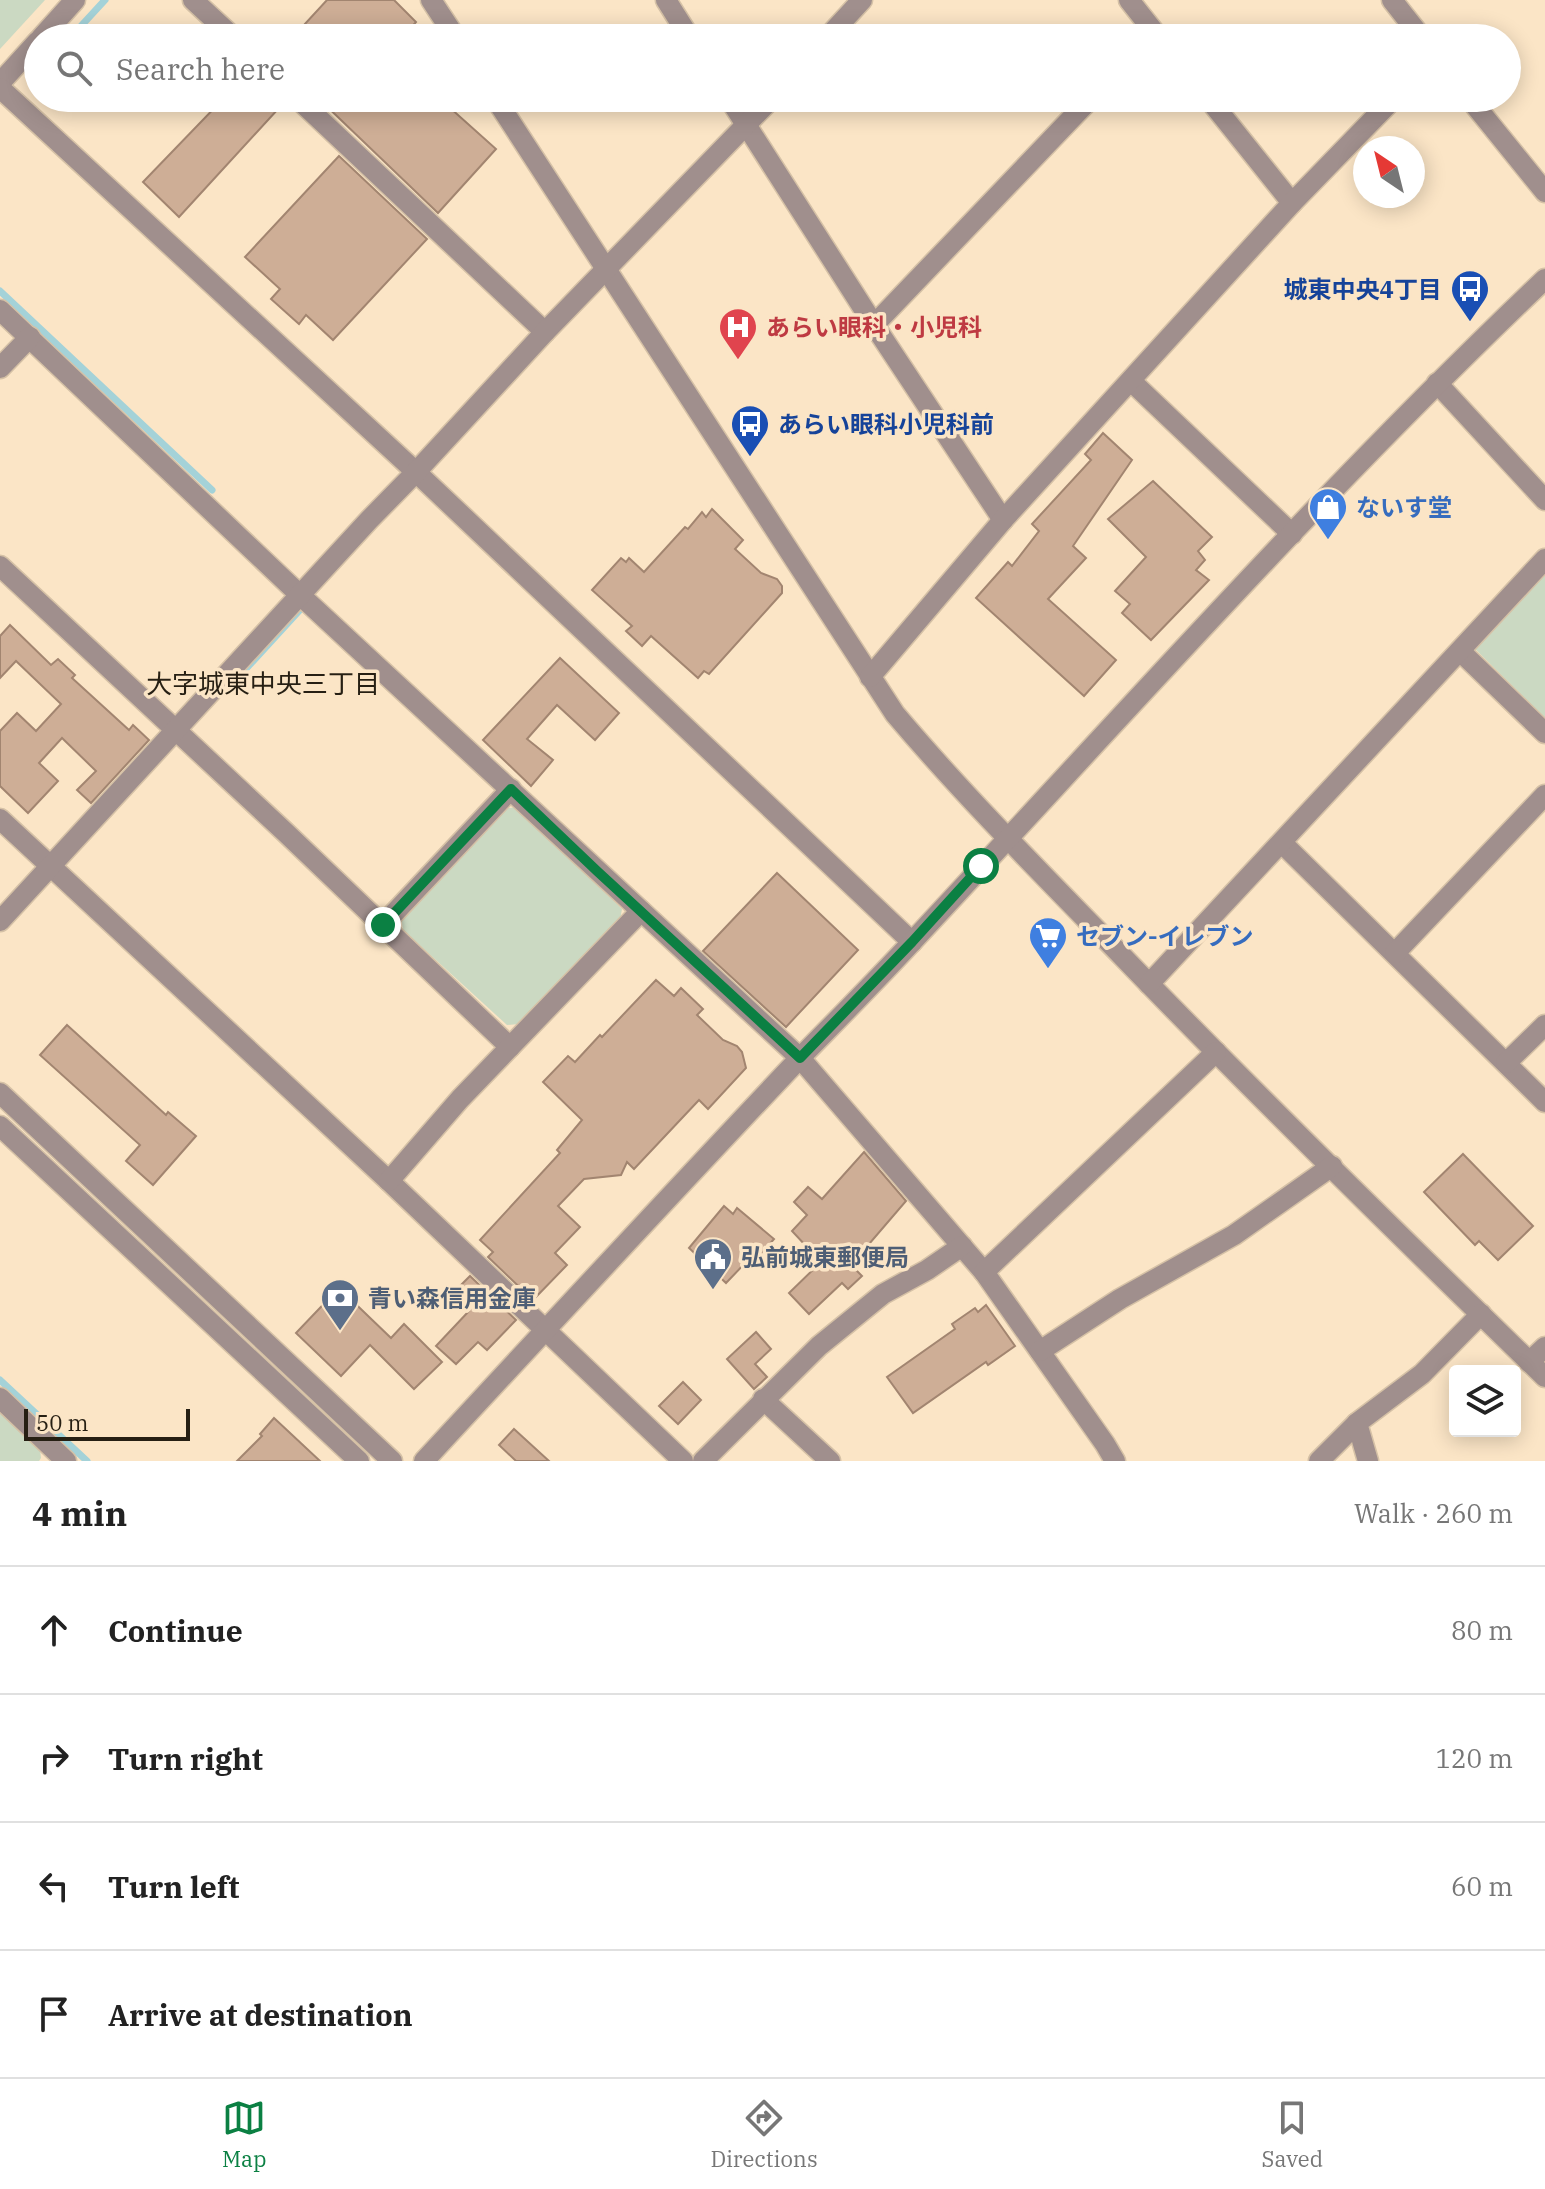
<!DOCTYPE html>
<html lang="en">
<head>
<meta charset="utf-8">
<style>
	body { margin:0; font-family:"IBM Plex Serif","Noto Sans JP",serif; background:#f6f6f6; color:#222 }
	.controls { position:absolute; right:24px; bottom:24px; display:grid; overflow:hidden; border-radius:8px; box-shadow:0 4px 20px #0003 }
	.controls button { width:72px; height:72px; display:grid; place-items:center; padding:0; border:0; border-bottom:2px solid #e0e0e0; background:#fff; color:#222; font:40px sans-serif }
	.compass { position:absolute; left:1353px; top:136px; width:72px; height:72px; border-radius:50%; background:#fff; box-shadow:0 4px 20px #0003; rotate:325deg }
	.scale { position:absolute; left:24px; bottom:20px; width:166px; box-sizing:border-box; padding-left:8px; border:4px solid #261f13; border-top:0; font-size:22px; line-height:28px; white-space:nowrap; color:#261f13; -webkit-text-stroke:6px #fbe5c6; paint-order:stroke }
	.stop { position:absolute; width:24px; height:24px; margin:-18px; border:6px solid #0b8043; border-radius:50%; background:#fff }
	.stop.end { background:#0b8043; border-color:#fff; box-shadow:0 2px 8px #0008 }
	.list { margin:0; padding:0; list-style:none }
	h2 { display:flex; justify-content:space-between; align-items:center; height:104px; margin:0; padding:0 32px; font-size:34px }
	h2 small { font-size:26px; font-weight:400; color:#767676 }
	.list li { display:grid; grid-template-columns:52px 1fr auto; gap:24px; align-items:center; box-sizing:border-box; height:128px; padding:0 32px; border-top:2px solid #e0e0e0 }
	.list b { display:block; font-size:30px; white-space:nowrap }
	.list em { font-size:26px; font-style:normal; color:#767676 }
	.icon { flex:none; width:44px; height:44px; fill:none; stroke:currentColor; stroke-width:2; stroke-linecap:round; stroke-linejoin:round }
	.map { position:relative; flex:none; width:1545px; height:1461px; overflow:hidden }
	.search { position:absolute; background:#fff; box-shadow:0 4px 20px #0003; left:24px; right:24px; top:24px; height:88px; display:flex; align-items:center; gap:20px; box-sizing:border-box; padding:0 28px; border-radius:44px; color:#767676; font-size:30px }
	.sheet { height:616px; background:#fff }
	nav { display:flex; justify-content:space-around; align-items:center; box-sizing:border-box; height:112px; border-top:2px solid #e0e0e0; background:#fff; font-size:22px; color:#767676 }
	nav a { display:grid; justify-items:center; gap:4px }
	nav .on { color:#0b8043 }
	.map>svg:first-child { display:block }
</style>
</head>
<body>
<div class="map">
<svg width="1545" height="1461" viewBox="0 0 1545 1461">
	<rect width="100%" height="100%" fill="#fbe5c6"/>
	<g fill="#cbd9c2">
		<polygon points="0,0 45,0 0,49"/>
		<polygon points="1545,574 1545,718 1473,647"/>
		<polygon points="516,807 622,909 620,920 519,1024 507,1025 403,930 401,915 502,809"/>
		<polygon points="0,1412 40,1450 41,1458 39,1461 0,1461"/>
	</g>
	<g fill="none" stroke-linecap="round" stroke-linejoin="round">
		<g stroke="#a4d2d8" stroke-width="7">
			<polyline points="70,38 105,0"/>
			<polyline points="32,78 38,72"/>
			<polyline points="0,291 212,490"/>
			<polyline points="243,672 299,611"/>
			<polyline points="0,1380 87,1461"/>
		</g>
	</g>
	<g fill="#ceae96" stroke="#a28570" stroke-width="2">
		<polygon points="327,0 394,0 416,22 411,28 421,38 292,38"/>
		<polygon points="224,98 269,98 279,108 179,217 143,182"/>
		<polygon points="318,98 439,98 496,149 438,213"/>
		<polygon points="339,156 427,239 333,340 306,315 299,324 271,299 280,289 245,257"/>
		<polygon points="1103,433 1132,460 1073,546 1086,558 1048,599 1116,660 1084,696 976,598 1008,562 1012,566 1039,531 1032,524 1091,460 1085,454"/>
		<polygon points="1153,481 1212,537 1198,551 1205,560 1196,570 1209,580 1151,640 1122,613 1130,604 1115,591 1146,557 1108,519"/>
		<polygon points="712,509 743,540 735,549 761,573 777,579 782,586 782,593 709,674 704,671 698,678 651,636 642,646 626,631 632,626 592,590 621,558 626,562 629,558 644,572 685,527 688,529 702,512 706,517"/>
		<polygon points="10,625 51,665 58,659 75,675 72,678 129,730 133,725 149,740 91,803 77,790 96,771 62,738 39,763 58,781 28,813 0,786 0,731 17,713 36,731 61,704 16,661 0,678 0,636"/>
		<polygon points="560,658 619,713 595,740 557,705 527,739 553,760 531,786 483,740"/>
		<polygon points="777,873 858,950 786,1027 703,951"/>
		<polygon points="656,980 674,996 681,988 703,1009 697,1015 723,1040 737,1046 742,1052 746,1068 708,1109 699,1100 634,1169 627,1162 621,1175 584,1179 558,1206 580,1227 555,1253 567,1265 533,1300 488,1257 493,1252 480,1240 560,1153 557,1150 582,1120 543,1082 568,1056 575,1062 600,1035 602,1037"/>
		<polygon points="67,1025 166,1115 168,1112 196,1136 153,1185 126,1161 140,1145 40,1055"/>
		<polygon points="864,1152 906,1201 851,1265 862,1276 848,1289 842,1283 809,1314 789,1293 821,1262 792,1231 807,1215 794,1202 808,1187 822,1199"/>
		<polygon points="1463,1154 1533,1226 1498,1260 1479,1241 1475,1245 1424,1192"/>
		<polygon points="724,1206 733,1214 737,1208 774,1239 753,1263 749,1259 726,1283 689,1248"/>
		<polygon points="470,1276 516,1320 487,1350 478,1342 456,1364 436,1346 469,1311 451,1295"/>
		<polygon points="339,1288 391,1338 404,1324 442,1362 414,1389 370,1345 341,1376 296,1333"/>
		<polygon points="986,1305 1015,1346 988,1365 986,1362 913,1413 887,1377 955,1329 952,1324 975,1308 978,1312"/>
		<polygon points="756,1332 771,1349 755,1364 767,1377 754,1389 727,1359"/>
		<polygon points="683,1382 701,1400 678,1424 659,1406"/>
		<polygon points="274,1418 320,1461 237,1461 262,1436 260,1434"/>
		<polygon points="514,1429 549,1461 516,1461 499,1445"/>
	</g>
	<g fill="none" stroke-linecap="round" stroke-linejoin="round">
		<g stroke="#d5c1a6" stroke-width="23">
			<g id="minor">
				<polyline points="193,0 234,38"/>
				<polyline points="431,0 456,38"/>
				<polyline points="666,0 690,38"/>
				<polyline points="1129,0 1159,38"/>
				<polyline points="1392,0 1422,38"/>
				<polyline points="41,38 75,0"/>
				<polyline points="827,38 862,0"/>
				<polyline points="0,83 38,41"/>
				<polyline points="0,88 416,472 912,942"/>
				<polyline points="297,98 545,332"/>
				<path d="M495,98L895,714C967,799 1046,878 1123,957C1261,1100 1403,1239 1545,1377"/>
				<polyline points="729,98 874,325 1003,520"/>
				<polyline points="1208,98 1292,203"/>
				<polyline points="1469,98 1545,192"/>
				<polyline points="0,310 300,595 800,1058 984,1272 1105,1444 1115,1461"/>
				<polyline points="874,325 1091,98"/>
				<polyline points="0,368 30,337"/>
				<polyline points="1131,381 1292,534"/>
				<polyline points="1437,383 1545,500"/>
				<polyline points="0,566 285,832 510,1047"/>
				<polyline points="1460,651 1545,733"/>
				<polyline points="870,677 1003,520 1292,203 1394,98"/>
				<polyline points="0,819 389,1181 683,1461"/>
				<polyline points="1282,843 1545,1102"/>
				<polyline points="0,921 369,520 416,472 545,332 772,98"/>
				<polyline points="383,925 511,789"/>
				<polyline points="1395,953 1545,795"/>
				<polyline points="1149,984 1545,559"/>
				<polyline points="1506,1063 1545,1025"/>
				<polyline points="0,1093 392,1461"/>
				<polyline points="0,1126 359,1461"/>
				<polyline points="389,1181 460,1099 641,911"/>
				<polyline points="984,1272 1216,1052"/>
				<polyline points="1040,1351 1120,1299 1234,1235 1332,1166"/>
				<polyline points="1529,1362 1545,1347"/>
				<polyline points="0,1398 66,1461"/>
				<polyline points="763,1399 830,1461"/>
				<path d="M424,1461C548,1327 672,1193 798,1060C836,1021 875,982 912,942C1120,719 1323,490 1545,279"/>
				<polyline points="703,1461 819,1346 883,1294 927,1270 962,1246"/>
				<polyline points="1319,1461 1357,1423"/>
				<polyline points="1368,1461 1357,1423 1422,1374 1481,1314"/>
			</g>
		</g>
		<use href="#minor" stroke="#a08f8d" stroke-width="20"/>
	</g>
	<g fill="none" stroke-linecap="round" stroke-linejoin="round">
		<polyline stroke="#0b8043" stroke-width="10" points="383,925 511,789 597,871 800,1058 912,942 981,866"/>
	</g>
	<defs>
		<g id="bus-pin" transform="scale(2)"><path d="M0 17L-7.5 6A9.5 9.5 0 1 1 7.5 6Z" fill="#1a4fb4" stroke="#fbe5c6"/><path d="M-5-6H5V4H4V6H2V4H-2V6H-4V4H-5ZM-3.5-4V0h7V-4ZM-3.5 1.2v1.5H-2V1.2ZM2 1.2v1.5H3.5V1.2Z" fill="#fff"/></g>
		<g id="hospital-pin" transform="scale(2)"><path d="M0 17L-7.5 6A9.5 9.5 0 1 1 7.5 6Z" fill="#e0444e" stroke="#fbe5c6"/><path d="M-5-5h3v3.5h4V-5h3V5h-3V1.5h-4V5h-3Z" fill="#fff"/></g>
		<g id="shop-pin" transform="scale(2)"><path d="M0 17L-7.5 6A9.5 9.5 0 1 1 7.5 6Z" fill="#3f7fe0" stroke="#fbe5c6"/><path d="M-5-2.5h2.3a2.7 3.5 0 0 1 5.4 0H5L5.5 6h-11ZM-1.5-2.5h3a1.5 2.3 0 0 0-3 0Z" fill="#fff"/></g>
		<g id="supermarket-pin" transform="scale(2)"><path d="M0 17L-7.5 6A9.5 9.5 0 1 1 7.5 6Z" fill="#3f7fe0" stroke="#fbe5c6"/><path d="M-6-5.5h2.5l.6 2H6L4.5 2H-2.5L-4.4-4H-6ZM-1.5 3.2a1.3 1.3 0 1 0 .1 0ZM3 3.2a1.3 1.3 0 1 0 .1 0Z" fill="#fff"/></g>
		<g id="civic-pin" transform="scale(2)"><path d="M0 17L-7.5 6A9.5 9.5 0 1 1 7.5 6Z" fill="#5c6f8a" stroke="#fbe5c6"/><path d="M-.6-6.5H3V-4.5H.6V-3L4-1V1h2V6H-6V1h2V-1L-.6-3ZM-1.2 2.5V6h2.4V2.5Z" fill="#fff"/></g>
		<g id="bank-pin" transform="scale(2)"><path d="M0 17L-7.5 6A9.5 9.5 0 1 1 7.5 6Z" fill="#5c6f8a" stroke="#fbe5c6"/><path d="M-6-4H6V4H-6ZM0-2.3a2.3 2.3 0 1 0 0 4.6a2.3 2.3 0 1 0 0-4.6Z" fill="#fff"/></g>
	</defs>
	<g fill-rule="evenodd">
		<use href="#bus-pin" x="1470" y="289"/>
		<use href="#hospital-pin" x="738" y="327"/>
		<use href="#bus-pin" x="750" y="424"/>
		<use href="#shop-pin" x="1328" y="507"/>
		<use href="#supermarket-pin" x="1048" y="936"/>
		<use href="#civic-pin" x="713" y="1257"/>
		<use href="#bank-pin" x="340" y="1298"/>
	</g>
	<g text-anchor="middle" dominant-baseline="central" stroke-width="7" stroke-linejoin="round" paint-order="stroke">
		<g font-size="24" font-weight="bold" fill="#164399" stroke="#fbe5c6" text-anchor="end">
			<text x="1442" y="289">城東中央4丁目</text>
			<text x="778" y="424" text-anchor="start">あらい眼科小児科前</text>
		</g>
		<g font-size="24" font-weight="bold" fill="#be3a42" stroke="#fbe5c6" text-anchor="start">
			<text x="766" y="327">あらい眼科・小児科</text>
		</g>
		<g font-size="24" font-weight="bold" fill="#366cbe" stroke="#fbe5c6" text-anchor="start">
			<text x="1356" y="507">ないす堂</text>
			<text x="1076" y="936">セブン-イレブン</text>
		</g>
		<g font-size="24" font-weight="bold" fill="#4e5e75" stroke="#fbe5c6" text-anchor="start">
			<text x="741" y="1257">弘前城東郵便局</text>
			<text x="368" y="1298">青い森信用金庫</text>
		</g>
		<g font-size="26" fill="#261f13" stroke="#fbe5c6">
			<text x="263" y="683">大字城東中央三丁目</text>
		</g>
	</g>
</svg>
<div class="controls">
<button><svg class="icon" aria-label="layers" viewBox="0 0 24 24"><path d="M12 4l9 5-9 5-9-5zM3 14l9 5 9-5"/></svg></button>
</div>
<svg class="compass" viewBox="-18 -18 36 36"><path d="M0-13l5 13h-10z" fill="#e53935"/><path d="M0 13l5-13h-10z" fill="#767676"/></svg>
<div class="scale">50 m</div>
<div class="stop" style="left:981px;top:866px"></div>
<div class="stop end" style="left:383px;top:925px"></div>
<div class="search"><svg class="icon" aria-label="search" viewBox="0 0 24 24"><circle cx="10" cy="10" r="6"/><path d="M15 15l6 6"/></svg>Search here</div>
</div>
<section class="sheet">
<h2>4 min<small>Walk · 260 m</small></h2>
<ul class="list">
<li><svg class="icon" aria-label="ahead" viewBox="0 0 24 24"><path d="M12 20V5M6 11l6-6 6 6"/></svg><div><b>Continue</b></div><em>80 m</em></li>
<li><svg class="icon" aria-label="right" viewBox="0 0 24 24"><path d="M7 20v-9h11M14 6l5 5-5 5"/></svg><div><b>Turn right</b></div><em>120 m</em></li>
<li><svg class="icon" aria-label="left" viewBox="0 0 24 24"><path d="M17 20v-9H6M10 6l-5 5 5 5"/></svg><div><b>Turn left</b></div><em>60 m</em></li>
<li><svg class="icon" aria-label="arrive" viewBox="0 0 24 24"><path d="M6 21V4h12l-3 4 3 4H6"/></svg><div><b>Arrive at destination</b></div></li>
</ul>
</section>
<nav>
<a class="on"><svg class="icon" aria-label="map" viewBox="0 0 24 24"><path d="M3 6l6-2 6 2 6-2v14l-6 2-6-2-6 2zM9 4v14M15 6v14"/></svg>Map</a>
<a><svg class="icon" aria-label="directions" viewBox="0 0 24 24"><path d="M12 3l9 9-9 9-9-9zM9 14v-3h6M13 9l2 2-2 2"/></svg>Directions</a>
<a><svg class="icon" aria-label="saved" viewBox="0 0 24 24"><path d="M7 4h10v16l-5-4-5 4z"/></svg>Saved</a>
</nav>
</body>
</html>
